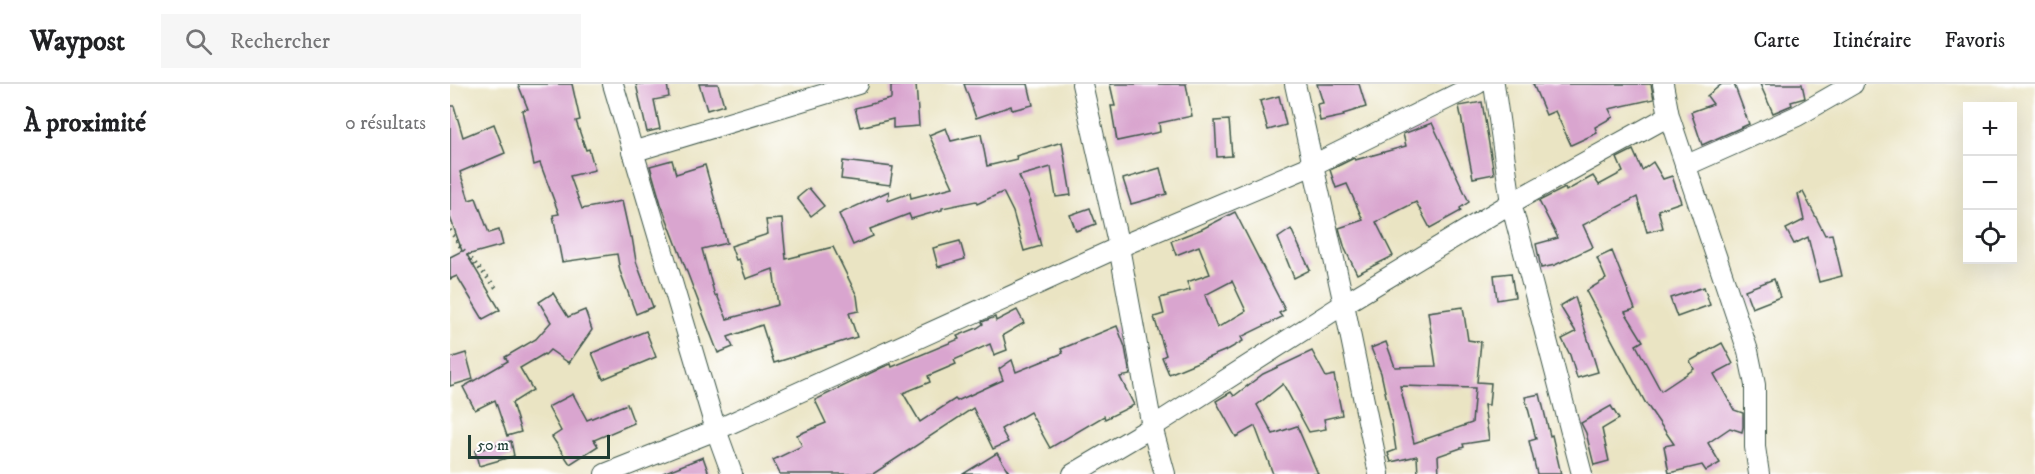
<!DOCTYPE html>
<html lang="fr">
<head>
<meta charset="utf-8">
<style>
	body { margin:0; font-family:"IM FELL DW Pica",serif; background:#f6f6f6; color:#202124 }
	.controls { position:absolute; right:18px; top:18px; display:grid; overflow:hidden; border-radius:0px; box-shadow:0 6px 24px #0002 }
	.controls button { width:54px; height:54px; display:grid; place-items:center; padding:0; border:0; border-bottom:2px solid #e0e0e0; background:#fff; color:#202124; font:30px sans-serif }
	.scale { position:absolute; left:18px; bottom:15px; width:142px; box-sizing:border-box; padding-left:6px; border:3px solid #1f3d34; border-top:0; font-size:16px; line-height:21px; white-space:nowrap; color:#1f3d34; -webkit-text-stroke:4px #fff; paint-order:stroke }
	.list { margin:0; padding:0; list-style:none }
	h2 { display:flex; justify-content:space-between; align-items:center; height:78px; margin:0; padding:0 24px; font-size:26px }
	h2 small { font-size:20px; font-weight:400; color:#757577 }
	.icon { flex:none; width:33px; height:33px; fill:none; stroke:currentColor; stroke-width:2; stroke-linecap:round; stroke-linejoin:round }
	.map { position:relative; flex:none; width:1585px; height:390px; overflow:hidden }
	header { display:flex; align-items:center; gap:36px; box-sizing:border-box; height:84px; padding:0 30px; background:#fff; border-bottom:2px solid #e0e0e0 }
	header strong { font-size:28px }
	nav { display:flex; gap:33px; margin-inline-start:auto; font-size:21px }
	.search { width:420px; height:54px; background:#f6f6f6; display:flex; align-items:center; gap:15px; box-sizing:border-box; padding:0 21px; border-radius:0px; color:#757577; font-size:22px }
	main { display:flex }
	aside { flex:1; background:#fff }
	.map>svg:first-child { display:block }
</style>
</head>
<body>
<header>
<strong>Waypost</strong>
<div class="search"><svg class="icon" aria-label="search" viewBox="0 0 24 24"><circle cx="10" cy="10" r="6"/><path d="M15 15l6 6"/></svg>Rechercher</div>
<nav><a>Carte</a><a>Itinéraire</a><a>Favoris</a></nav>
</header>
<main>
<aside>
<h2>À proximité<small>0 résultats</small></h2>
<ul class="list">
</ul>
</aside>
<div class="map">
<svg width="1585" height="390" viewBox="0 0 1585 390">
	<rect width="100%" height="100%" fill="#fff"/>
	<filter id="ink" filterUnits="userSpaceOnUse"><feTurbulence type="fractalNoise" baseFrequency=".0167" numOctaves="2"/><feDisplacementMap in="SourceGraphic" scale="12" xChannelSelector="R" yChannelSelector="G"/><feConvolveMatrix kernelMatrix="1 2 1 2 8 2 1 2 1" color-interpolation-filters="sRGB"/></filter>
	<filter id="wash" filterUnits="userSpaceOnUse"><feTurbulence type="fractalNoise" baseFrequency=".008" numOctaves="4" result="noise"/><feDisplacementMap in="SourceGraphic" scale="24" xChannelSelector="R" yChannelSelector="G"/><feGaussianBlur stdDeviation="1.35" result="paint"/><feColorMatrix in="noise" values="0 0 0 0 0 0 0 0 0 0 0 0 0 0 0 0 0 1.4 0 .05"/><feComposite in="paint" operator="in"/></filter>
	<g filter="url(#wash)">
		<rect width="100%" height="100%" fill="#eae4c3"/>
		<g id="blocks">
			<g fill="#d9a5cf" fill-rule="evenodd">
				<polygon points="68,0 122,0 130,36 126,37 136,66 139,65 145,86 120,92 132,125 172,117 180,153 182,153 186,177 203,223 186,230 170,187 167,170 112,178 103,131 109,130 90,79 84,81 72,26 78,25"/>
				<polygon points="186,0 217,0 219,13 204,16 210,45 197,48"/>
				<polygon points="249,0 268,0 274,21 257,26"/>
				<polygon points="466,0 469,42 443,44 443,35 410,43 405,24 441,15 441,2"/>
				<polygon points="514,0 578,0 583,21 562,26 561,22 526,34"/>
				<polygon points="660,0 736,0 742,32 709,39 710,48 667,57 661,22 665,22"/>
				<polygon points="867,0 909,0 916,23 893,30 894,32 870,37 867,20 873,19"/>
				<polygon points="1083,0 1201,0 1204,15 1159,25 1163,33 1145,43 1147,49 1121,61 1105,27 1096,31"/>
				<polygon points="1272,0 1284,0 1299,40 1252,61 1241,28 1263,20 1257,12"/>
				<polygon points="1310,0 1352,0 1355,14 1341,18 1342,21 1323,29"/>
				<polygon points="829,12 836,41 818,46 810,17"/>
				<polygon points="1032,18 1044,90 1023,94 1009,22"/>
				<polygon points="0,22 4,22 13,53 44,40 55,69 10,88 19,116 26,114 39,149 49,146 53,161 17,171 50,226 33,235 7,192 0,195 0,173 12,167 0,133"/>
				<polygon points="779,36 782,72 767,73 765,37"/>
				<polygon points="982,39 1019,118 1010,124 1011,127 980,144 966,118 926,138 943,172 907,190 895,165 889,144 913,136 897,100 886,104 880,86 904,74 905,76 956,62 953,50"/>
				<polygon points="496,44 501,57 531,50 537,82 567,75 566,72 612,58 621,111 606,113 601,83 569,92 581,118 579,118 591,162 574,167 563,128 553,108 527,120 526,117 492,124 492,126 461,135 459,130 420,145 423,152 403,161 389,130 439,107 438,117 460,109 461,114 503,103 479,51"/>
				<polygon points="1183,66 1192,86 1203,78 1213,95 1222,92 1231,118 1208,126 1213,144 1197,148 1187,113 1133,141 1143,163 1105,181 1091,184 1086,160 1108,154 1089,117 1115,104 1116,107 1143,92 1149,101 1173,88 1167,74"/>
				<polygon points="222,76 226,90 255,81 277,159 252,165 265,212 267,211 277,235 328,221 323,185 296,195 289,175 286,176 281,162 318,150 316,136 332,135 336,175 383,163 407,212 409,227 399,229 407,253 324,279 312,241 278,253 283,263 268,269 211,120 200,82"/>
				<polygon points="393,77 443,83 440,101 391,95"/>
				<polygon points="710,84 717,110 681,120 673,95"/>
				<polygon points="359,104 374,122 361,132 347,114"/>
				<polygon points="1353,108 1375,151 1382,150 1392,192 1369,198 1358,153 1344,160 1336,145 1354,136 1348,110"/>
				<polygon points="640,124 646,140 626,147 620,131"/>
				<path d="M785,128L835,226L829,229L832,233L791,253L793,257L779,265L719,290L712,273L716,271L704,233L714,230L710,214L740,206L737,198L760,190L749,162L726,171L721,157L752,145ZM782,197L796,227L767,244L755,211Z"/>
				<polygon points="841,145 860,186 844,194 828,154"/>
				<polygon points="510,157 515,175 488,183 483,164"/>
				<polygon points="1162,167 1185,225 1175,228 1193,257 1186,261 1211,307 1244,285 1240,277 1272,259 1283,280 1264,290 1284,326 1293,329 1293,343 1292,348 1280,344 1258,359 1270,379 1256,387 1252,381 1219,389 1214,362 1224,360 1195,318 1136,207 1156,195 1147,174"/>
				<polygon points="1061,189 1065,213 1047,216 1044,191"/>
				<polygon points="1324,195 1330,213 1302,224 1295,206"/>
				<polygon points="1254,203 1260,221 1227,233 1220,214"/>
				<polygon points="103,209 118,233 135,226 142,246 119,279 100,266 95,271 94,270 70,284 83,306 62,319 71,348 57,352 45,316 25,326 13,303 58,277 55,273 86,255 101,238 89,218"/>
				<polygon points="1125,213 1148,288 1127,294 1120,271 1112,255 1126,248 1110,222"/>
				<path d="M1013,223L1018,256L1031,258L1027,298L1041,299L1039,321H1034L1039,356L1013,360L1014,363L988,372L989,390H968L967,372L941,378L938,369L946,366L942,340L931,289L921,264L936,258L945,283L986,282L978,228ZM950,302L1025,304L1022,339L964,359Z"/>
				<polygon points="567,226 574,239 553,251 557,266 544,271 540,260 504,276 506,280 478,292 480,298 453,309 470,338 505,315 507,317 553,296 549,285 562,276 566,288 613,269 611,265 667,242 675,263 680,291 670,293 684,321 655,335 654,332 600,364 580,328 551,345 558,358 543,365 523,324 423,390 330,390 323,376 352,362 347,351 376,339 365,316 433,283 441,280 442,283 509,255 507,252 527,244 533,240 532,238 545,233 546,237"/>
				<polygon points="196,247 206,273 153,295 142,269"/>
				<polygon points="862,267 876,293 884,291 892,331 874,335 876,345 859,348 833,300 807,321 823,350 847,342 868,390 823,390 805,342 786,353 766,317 781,308 784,312 813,290"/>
				<polygon points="16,269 23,295 0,302 0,274"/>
				<polygon points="123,310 137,336 177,320 184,339 144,356 148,362 120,380 102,353 111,347 98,323"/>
				<polygon points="1090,310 1100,352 1102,351 1111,390 1087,390 1079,357 1086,355 1075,313"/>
				<polygon points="1161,322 1169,335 1152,345 1159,377 1144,381 1136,349 1131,339"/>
				<polygon points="61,357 64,372 29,382 25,367"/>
				<polygon points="547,369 560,390 513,390"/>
				<polygon points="253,373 259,390 213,390 213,389"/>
			</g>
		</g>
	</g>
	<g filter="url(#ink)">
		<use href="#blocks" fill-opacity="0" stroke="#3d5649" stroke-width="1.5"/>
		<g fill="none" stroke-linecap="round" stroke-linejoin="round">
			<g stroke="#3d5649" stroke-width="22">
				<g id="minor">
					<polyline points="163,0 266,346 282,390"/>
					<polyline points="632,0 669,163 702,343 715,390"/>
					<polyline points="845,0 894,220 929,390"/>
					<polyline points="1044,0 1061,119 1132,390"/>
					<polyline points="1213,0 1219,32 1298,267 1305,301 1305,363 1309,390"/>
					<polyline points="182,68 408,0"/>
					<polyline points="1235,82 1347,32 1403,0"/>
					<polyline points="155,390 266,346 669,163 863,81 1027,0"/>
					<polyline points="623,390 702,343 894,220 1061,119 1219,32"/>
				</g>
			</g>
			<polyline stroke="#3d5649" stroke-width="4" stroke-dasharray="1.5 4.5" stroke-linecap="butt" points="0,146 10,162 48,206"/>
			<use href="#minor" stroke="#fff" stroke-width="20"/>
		</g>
	</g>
</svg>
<div class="controls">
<button>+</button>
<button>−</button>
<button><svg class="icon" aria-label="locate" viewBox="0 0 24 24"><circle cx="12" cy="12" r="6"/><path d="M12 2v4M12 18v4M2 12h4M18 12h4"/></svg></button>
</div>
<div class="scale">50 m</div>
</div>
</main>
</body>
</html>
